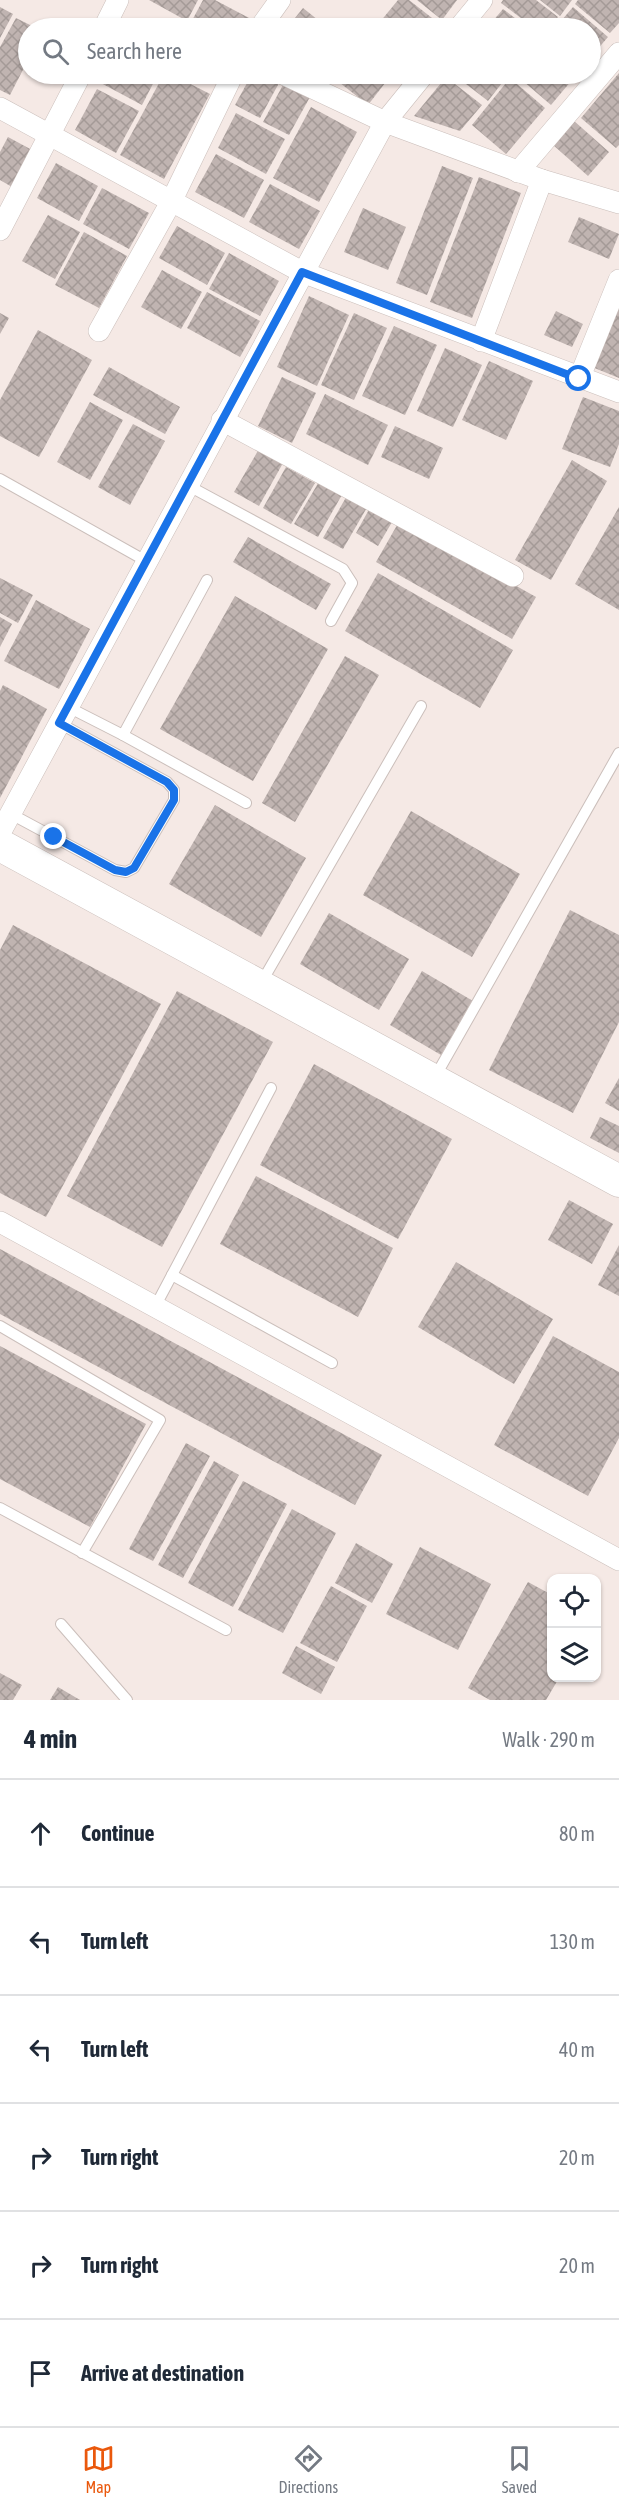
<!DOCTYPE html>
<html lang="en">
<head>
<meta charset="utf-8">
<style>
	body { margin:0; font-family:"Asap Condensed",sans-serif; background:#f6f6f7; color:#1f2937 }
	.controls { position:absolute; right:18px; bottom:18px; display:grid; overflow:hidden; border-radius:12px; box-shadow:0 2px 4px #0004 }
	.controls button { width:54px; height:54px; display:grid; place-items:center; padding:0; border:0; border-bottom:2px solid #e0e1e3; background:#fff; color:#1f2937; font:30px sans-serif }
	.stop { position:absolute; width:18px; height:18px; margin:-14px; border:4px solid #1a73e8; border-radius:50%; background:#fff }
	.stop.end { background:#1a73e8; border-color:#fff; box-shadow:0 2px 6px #0008 }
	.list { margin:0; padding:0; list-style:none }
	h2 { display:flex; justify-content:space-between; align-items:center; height:78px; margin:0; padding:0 24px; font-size:26px }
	h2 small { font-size:20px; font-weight:400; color:#747a83 }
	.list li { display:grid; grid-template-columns:39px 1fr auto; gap:18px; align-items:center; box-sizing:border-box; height:108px; padding:0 24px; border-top:2px solid #e0e1e3 }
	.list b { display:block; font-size:22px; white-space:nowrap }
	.list em { font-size:20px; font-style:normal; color:#747a83 }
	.icon { flex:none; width:33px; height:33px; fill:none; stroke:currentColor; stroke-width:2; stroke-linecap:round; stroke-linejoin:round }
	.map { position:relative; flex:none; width:619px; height:1700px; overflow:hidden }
	.search { position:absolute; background:#fff; box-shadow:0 2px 4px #0004; left:18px; right:18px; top:18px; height:66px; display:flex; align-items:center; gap:15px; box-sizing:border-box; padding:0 21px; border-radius:33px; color:#747a83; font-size:22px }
	.sheet { height:726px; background:#fff }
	nav { display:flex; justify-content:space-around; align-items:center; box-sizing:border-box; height:84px; border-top:2px solid #e0e1e3; background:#fff; font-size:16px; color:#747a83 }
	nav a { display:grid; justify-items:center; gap:3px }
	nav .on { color:#ea580c }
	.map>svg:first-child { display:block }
</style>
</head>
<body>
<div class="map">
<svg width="619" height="1700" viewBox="0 0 619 1700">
	<defs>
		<pattern id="building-cross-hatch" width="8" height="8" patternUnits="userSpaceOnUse" patternTransform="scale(1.5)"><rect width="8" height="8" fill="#c0b4b1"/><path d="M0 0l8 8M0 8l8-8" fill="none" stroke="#a49a97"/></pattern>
	</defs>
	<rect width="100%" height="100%" fill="#f5e9e5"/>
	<g fill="url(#building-cross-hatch)">
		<polygon points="149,0 198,0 187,21"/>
		<polygon points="203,0 215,0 251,19 246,28 188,28"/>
		<polygon points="398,0 409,0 441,25 438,28 375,28"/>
		<polygon points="417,0 457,0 442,20"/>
		<polygon points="503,0 536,0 558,17 548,28 534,28 501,3"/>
		<polygon points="540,0 572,0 560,16"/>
		<polygon points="578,0 619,0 619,23 610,33 575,4"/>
		<polygon points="0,7 13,14 0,38"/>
		<polygon points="573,7 608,37 590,58 590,28 555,28"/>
		<polygon points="303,8 328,28 287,28"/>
		<polygon points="503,9 528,28 487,28"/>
		<polygon points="16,18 36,28 28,28 28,60 10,95 0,90 0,47"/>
		<polygon points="619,73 619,145 616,148 581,118"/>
		<polygon points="104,74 158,74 142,105 99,82"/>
		<polygon points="164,74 171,74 210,94 164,179 120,155"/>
		<polygon points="252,74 261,74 279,83 260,118 235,105"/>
		<polygon points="331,74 384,74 389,78 368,105 330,75"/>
		<polygon points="453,74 509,74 488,101"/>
		<polygon points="518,74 577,74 551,105 516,75"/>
		<polygon points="446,77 482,105 460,131 414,116"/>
		<polygon points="510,78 545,108 506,154 472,125"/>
		<polygon points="284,83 310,97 289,135 263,122"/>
		<polygon points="97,89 139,111 116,153 75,130"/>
		<polygon points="311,107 357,132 319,202 273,178"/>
		<polygon points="236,113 285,139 266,174 218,148"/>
		<polygon points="573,120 609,152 588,176 552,144"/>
		<polygon points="8,137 32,150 12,187 0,180 0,152"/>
		<polygon points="216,154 264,180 244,218 195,192"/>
		<polygon points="56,163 98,186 79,221 37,198"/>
		<polygon points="442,166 473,178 427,295 396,283"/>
		<polygon points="479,177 521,193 472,318 430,302"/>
		<polygon points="270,184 320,211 299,249 249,222"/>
		<polygon points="102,188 149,213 129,249 83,224"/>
		<polygon points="363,208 406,227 388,270 344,252"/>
		<polygon points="48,215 80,232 55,279 22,261"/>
		<polygon points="579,217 619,234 609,259 568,242"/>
		<polygon points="177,226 225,253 207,285 159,258"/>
		<polygon points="84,232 127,256 99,308 55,285"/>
		<polygon points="229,253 279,281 260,316 209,289"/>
		<polygon points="162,270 202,292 181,329 141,307"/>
		<polygon points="207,292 260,321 240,357 187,328"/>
		<polygon points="309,296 349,315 317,386 277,367"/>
		<polygon points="616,308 619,309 619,378 592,367"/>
		<polygon points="556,311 583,324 572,347 544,335"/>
		<polygon points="0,313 9,318 0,334"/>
		<polygon points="354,313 387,328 354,400 321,385"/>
		<polygon points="394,326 437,345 405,415 362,396"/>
		<polygon points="38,330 92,360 39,457 0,436 0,400"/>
		<polygon points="445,348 482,365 453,427 417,411"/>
		<polygon points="489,361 533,381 506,440 462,420"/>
		<polygon points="109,367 180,407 165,434 93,395"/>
		<polygon points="282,377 316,393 292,443 258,426"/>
		<polygon points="325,394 388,425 368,465 306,434"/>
		<polygon points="583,397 619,411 619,444 610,467 562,449"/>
		<polygon points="90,402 123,420 90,480 57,462"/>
		<polygon points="133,424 165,441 130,505 98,487"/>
		<polygon points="395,426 443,448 429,479 381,457"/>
		<polygon points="259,449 283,463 259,506 234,492"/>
		<polygon points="572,460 607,481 551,580 515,560"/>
		<polygon points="286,467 315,483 291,524 263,508"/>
		<polygon points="320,480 343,493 318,537 294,524"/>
		<polygon points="349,492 369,504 343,549 323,538"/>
		<polygon points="372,504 395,517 378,546 356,533"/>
		<polygon points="619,507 619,610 575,584"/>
		<polygon points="400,520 536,597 512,639 376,562"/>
		<polygon points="248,537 331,584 316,610 233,562"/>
		<polygon points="378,573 513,650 480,708 345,631"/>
		<polygon points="0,578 33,595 18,623 0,613"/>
		<polygon points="235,596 328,649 253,781 160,729"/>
		<polygon points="36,600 90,629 59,689 4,661"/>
		<polygon points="0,617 12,624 0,647"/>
		<polygon points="345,656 379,675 295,822 262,803"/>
		<polygon points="3,685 47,709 0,798 0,691"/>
		<polygon points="215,805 306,858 261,937 169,884"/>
		<polygon points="411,811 520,874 472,957 363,895"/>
		<polygon points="570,910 619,935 619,1022 573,1113 489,1070"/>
		<polygon points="329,913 409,959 379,1010 300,964"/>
		<polygon points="13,925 161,1004 46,1217 0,1193 0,950"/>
		<polygon points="422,971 473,1001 441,1055 390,1025"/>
		<polygon points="177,991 273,1042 162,1247 67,1196"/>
		<polygon points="314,1064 452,1139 398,1239 260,1165"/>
		<polygon points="619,1078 619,1111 605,1103"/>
		<polygon points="600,1117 619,1126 619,1153 590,1138"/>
		<polygon points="256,1176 393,1248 358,1317 220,1244"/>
		<polygon points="569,1200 613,1224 592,1264 548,1240"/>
		<polygon points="619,1245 619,1296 598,1285"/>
		<polygon points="0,1249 382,1455 355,1505 0,1314"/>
		<polygon points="456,1262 553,1319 514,1384 418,1327"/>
		<polygon points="553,1336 619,1372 619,1438 588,1496 494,1445"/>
		<polygon points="0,1346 146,1424 90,1527 0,1479"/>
		<polygon points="186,1443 210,1456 153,1561 129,1549"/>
		<polygon points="214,1461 239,1475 183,1578 158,1565"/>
		<polygon points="243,1481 287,1504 233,1607 188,1583"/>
		<polygon points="292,1509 336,1533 283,1633 238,1610"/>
		<polygon points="356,1543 393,1564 372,1603 335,1583"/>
		<polygon points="420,1547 491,1584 458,1650 386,1614"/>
		<polygon points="528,1582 552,1595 552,1678 559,1678 546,1700 490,1700 468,1688"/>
		<polygon points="331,1586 367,1606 337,1662 300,1643"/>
		<polygon points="296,1646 335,1667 321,1694 282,1673"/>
		<polygon points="0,1673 22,1685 13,1700 0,1700"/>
		<polygon points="58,1687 80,1700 50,1700"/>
	</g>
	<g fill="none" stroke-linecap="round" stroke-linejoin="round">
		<g stroke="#cbbfbb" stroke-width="12">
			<g id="lane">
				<polyline points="0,479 146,561"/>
				<polyline points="187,485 343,569 352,583 331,621"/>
				<polyline points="68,707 123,735 207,580"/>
				<polyline points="123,735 246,803"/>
				<polyline points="11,814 115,870 126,872 134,868 174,800 174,790 167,782 59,723"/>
				<polyline points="260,985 421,706"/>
				<polyline points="435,1077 619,753"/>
				<polyline points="172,1275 332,1363"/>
				<polyline points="155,1307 271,1088"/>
				<polyline points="0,1326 160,1420 82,1553"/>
				<polyline points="0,1508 226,1630"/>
				<polyline points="61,1624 127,1700"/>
			</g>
		</g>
		<g stroke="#cbbfbb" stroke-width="22">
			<g id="street">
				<polyline points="104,28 118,0"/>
				<polyline points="260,28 280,0"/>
				<polyline points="459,28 482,0"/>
				<polyline points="283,74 385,122 542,180 619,203"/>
				<polyline points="0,108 302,272 619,392"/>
				<polyline points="518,172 619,53"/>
				<polyline points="0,230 81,74"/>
				<polyline points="99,331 171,202 233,74"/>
				<polyline points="481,341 542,180"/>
				<polyline points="579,379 619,280"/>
				<polyline points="222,420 513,576"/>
				<polyline points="0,833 385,122 424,74"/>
				<polyline points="0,1222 619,1560"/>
			</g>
		</g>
		<g stroke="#cbbfbb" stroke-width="33">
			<polyline id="secondary" points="0,845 619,1181"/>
		</g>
		<use href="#lane" stroke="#fff" stroke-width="10"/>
		<use href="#street" stroke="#fff" stroke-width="21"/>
		<use href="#secondary" stroke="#fff" stroke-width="32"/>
	</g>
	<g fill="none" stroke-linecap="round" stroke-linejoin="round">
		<polyline stroke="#1a73e8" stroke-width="8" points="54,837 115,870 126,872 134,868 174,800 174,790 167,782 59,723 302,272 579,379"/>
	</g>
</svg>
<div class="controls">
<button><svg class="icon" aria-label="locate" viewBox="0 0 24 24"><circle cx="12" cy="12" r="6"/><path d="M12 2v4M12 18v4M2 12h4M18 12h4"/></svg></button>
<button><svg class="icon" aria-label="layers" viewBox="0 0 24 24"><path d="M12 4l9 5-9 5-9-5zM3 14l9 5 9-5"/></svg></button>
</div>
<div class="stop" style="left:579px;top:379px"></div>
<div class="stop end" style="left:54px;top:837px"></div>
<div class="search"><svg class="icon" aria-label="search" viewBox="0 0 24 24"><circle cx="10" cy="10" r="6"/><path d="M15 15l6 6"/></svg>Search here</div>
</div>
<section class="sheet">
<h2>4 min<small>Walk · 290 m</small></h2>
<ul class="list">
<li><svg class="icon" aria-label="ahead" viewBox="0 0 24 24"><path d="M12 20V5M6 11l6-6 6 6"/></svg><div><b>Continue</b></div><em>80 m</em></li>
<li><svg class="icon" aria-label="left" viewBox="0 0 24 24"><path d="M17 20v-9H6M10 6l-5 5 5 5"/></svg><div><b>Turn left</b></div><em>130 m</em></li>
<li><svg class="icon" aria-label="left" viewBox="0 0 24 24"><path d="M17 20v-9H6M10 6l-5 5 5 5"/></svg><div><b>Turn left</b></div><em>40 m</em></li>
<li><svg class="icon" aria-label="right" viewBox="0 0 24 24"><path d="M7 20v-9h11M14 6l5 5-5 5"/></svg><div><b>Turn right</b></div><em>20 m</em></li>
<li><svg class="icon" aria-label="right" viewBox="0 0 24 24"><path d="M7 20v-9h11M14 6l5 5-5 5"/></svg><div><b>Turn right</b></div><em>20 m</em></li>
<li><svg class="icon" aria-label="arrive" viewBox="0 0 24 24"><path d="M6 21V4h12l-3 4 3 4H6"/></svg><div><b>Arrive at destination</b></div></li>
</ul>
</section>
<nav>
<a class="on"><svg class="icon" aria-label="map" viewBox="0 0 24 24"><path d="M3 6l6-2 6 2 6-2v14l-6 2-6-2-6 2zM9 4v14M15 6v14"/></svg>Map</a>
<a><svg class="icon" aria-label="directions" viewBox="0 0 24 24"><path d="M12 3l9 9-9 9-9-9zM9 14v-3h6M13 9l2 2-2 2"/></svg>Directions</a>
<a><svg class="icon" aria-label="saved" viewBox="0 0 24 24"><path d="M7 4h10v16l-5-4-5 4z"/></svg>Saved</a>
</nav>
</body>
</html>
